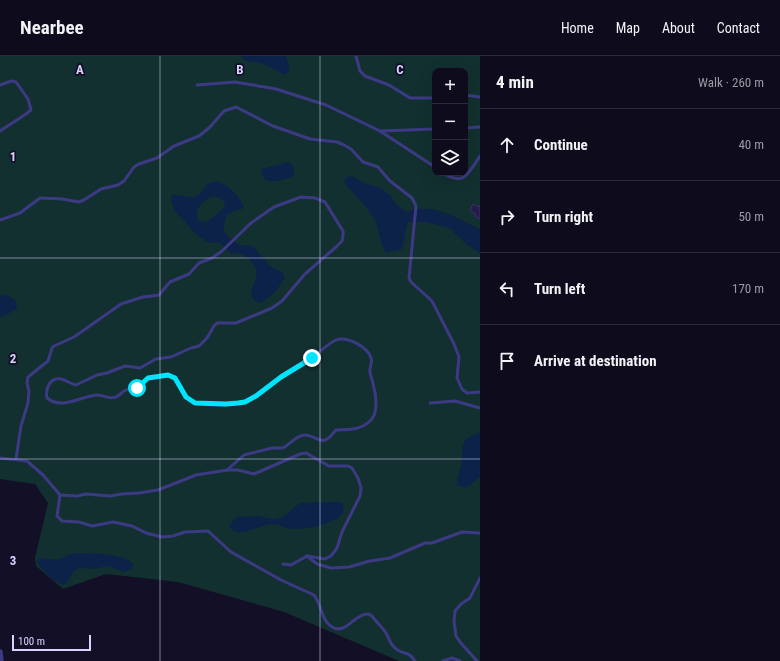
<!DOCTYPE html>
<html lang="en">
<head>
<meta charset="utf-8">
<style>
	body { margin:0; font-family:"Roboto Condensed",sans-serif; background:#1c1929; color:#f1f3f6 }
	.controls { position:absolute; right:12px; top:12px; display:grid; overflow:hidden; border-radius:8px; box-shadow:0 4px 16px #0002 }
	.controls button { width:36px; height:36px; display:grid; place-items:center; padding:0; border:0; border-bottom:1px solid #2e2b3b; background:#0e0b1c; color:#f1f3f6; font:20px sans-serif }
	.scale { position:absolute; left:12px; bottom:10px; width:79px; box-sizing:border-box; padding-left:4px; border:2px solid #d9d4ff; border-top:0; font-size:11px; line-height:14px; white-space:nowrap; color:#d9d4ff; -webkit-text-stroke:3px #130f26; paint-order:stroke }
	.stop { position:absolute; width:12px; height:12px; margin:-9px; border:3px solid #00e5ff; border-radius:50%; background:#fff }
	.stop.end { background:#00e5ff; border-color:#fff; box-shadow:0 1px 4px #0008 }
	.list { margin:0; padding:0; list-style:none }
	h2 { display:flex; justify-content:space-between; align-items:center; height:52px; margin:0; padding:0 16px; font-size:17px }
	h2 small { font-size:13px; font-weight:400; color:#9b9ba3 }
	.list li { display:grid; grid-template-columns:26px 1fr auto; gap:12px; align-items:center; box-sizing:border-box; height:72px; padding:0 16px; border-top:1px solid #2e2b3b }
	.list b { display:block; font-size:15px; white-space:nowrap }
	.list em { font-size:13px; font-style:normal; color:#9b9ba3 }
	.icon { flex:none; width:22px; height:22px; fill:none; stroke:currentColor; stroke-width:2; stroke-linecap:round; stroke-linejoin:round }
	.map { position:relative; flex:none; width:480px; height:605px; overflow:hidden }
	header { display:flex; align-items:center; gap:24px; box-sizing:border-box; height:56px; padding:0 20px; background:#0e0b1c; border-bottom:1px solid #2e2b3b }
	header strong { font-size:19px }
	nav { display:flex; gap:22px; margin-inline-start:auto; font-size:14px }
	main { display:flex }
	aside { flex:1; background:#0e0b1c }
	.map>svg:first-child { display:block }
</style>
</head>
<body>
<header>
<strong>Nearbee</strong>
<nav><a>Home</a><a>Map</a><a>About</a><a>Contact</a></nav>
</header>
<main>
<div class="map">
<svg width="480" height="605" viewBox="0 0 480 605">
	<rect width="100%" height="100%" fill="#130f26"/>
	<path fill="#12302f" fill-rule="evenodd" d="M0,0H480V605H399L284,556L178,526L106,518L63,533L36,510L35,502L48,447L35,428L0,423ZM435,15H465V117H435Z"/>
	<g fill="#0c2248" fill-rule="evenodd">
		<polygon points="240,0 286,0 290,14 288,17 285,19 261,7 246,5"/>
		<path d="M289,106C294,109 296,116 292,121C282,124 261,132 261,113Z"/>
		<path d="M352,120L364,127L381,132L391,140L395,147L406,156C432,145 457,163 480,173V197L466,188L449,172L425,166H408L402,193L386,197C379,187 380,174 375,164C367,150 354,139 344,126L347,121Z"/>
		<path d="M216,125C228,128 239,139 244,151L242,153L234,155L227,159L223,172C231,187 237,189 253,190L270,210L283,217L285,222C278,232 271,243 259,247L254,244L251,239C251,233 255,227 256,221C259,210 248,201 239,197L232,198L219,186L209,187L198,180L174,154L171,143L172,139C190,139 196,148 207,128ZM214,140L223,144L225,148V151L207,166L199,165C192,153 204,143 214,140Z"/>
		<polygon points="0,239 9,240 16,245 17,253 0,262"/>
		<polygon points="480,376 480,421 469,430 462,431 458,429 457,425 461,409 463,389 466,383"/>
		<path d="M315,446H342C343,450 345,454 342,458C335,467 307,474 295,473C287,473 279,468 271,468C260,469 234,485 229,469L237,461L257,460L273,463L283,461L300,447Z"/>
		<path d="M74,497C89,498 125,496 134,509L130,514L124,516L108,510L92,513L80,512L74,515L66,528L63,529L52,523L37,507L39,502L57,504Z"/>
	</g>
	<polygon fill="#241b47" stroke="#3b2d73" points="473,148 479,151 480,149 480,163 474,160 476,158 470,155"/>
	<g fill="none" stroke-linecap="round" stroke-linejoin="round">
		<g stroke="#3d3a85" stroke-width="3">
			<polyline points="356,0 360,15 365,20 389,29 410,42 435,42"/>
			<polyline points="0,29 11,25 16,26 28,43 31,54 26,58 0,75"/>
			<polyline points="197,29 235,26 276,33 326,49 380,75 435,111"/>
			<polyline points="465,39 480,41"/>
			<polyline points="465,72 480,71"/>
			<polyline points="380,75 435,73"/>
			<path d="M443,117C465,131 468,117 480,100"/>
			<polyline points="0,164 20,157 40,142 62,143 79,146 84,144 101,133 118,129 124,125 134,111 139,108 157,102 174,90 199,80 210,71 224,55 236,51 273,70 310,83 337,86 344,89 351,93 363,106 378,111 390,125 412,142 416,150 409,222 411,226 432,245 454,288 459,301 457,322 462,333 467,337 480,336"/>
			<polyline points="430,347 455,345 480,352"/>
			<path d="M0,402L27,405L43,419L60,439L57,460L62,465L79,466L92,470L113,466L132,470L146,477L162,481L173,480L185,476L208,475L231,496L281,524L314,539C322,549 321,566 334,572C347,577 355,558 367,558C372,558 373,562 376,565C379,569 383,572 386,577C389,582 390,588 395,592C403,600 407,593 415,605"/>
			<path d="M16,403L21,370L28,347L29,335L27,327L28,321L48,305L52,292L54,290L74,281L121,248L143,241L159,239L170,226L189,218L199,207L212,202L222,195L251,167L274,151L301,141L315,142L325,146L343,175V180L342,185L336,191L305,218L282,245L272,252L236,267H217L214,270L207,282L199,290L191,292L171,301L156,303L140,312L125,310L107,317L97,319L76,329C71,328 66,324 61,323C50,321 45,333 47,342C61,354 80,341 96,339C103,338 108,344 116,341C120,339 122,336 126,334C130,332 134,334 138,332C140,330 142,327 144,325C147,322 153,321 158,320C184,316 175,333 190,344C199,351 233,350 244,346C258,341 269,329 281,321C291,314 302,309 312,302C320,296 327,288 336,284C347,280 368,291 371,302C373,307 369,311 370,316C370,320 373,324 373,328C376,338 379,357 370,365C359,375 349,373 336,374C333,377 331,381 327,383C321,388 312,378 304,379C296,380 290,388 283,392H272L244,399L227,414"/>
			<polyline points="60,439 77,440 86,438 110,440 122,438 139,437 158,434 196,419 227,414 238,414 254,418 300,398 306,397 329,410 348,410 352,412 358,422 361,432 360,440 342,476 337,492 331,500 325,503 307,500"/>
			<polyline points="283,508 291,509 307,500 317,508 331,512 349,511 370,505 390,502 425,487 432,487 462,476 480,477"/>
			<polyline points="443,605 452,602 460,605"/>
			<polyline points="477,605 460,586 456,580 454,565 455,555 461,548 470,542 480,522"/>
		</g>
		<polyline stroke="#3d3a85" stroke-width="5.5" points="0,596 1,605"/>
	</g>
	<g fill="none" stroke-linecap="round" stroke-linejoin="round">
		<polyline stroke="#00e5ff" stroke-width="5" points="137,332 148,322 168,319 175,322 186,341 195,347 226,348 238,347 245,346 256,340 281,321 312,302"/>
	</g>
	<path fill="none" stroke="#d9d4ff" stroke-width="1" stroke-opacity="0.55" d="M160,0V605M320,0V605M0,202H480M0,403H480"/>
	<g font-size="13" text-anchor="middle" font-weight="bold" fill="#d9d4ff" stroke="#130f26" stroke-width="3.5" stroke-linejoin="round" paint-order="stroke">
		<text x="80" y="18">A</text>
		<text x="240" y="18">B</text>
		<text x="400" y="18">C</text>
		<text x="13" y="105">1</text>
		<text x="13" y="307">2</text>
		<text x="13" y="509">3</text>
	</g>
</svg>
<div class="controls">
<button>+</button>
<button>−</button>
<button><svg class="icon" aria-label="layers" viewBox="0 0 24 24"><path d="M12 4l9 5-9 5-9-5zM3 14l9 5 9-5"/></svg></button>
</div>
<div class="scale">100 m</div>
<div class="stop" style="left:137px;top:332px"></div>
<div class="stop end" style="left:312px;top:302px"></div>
</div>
<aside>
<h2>4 min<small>Walk · 260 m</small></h2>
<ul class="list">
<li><svg class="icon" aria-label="ahead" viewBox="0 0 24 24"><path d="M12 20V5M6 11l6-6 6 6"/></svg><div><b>Continue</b></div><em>40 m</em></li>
<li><svg class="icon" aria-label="right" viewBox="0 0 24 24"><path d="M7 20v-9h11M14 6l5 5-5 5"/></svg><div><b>Turn right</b></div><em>50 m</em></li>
<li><svg class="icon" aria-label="left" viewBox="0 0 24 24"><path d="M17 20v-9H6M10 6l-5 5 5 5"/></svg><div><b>Turn left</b></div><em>170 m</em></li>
<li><svg class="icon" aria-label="arrive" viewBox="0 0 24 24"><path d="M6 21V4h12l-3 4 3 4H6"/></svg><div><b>Arrive at destination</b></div></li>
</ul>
</aside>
</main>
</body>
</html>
